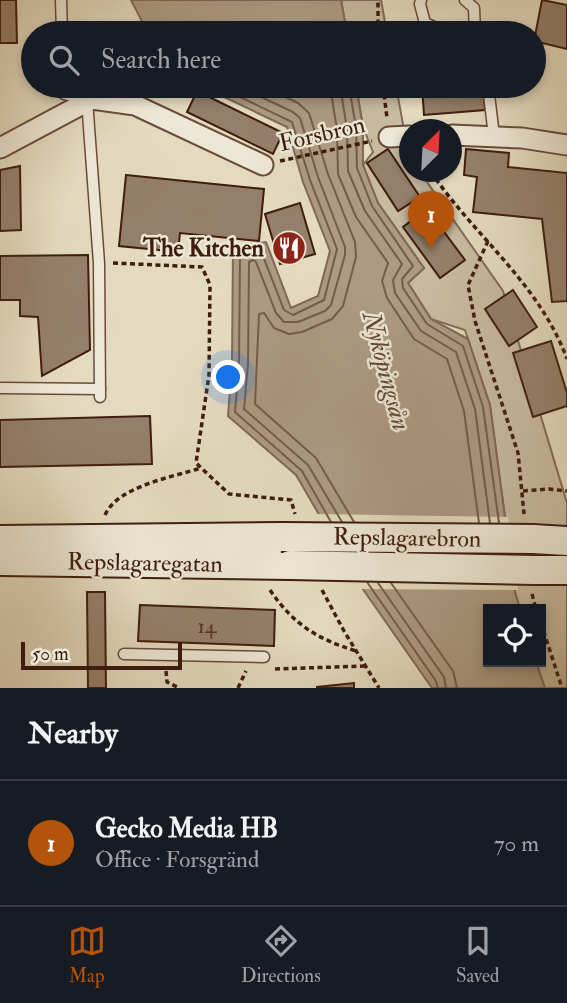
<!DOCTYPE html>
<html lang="en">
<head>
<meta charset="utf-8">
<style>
	body { margin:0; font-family:"IM FELL Double Pica",serif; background:#20242c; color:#f1f3f6 }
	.controls { position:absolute; right:21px; bottom:21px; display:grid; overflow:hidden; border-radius:0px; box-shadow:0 4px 10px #0003 }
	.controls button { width:63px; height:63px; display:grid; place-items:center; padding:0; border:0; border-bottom:2px solid #363941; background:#171b24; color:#f1f3f6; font:35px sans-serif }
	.compass { position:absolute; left:399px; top:119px; width:63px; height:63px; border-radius:50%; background:#171b24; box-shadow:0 4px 10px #0003; rotate:24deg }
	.scale { position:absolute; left:21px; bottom:18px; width:161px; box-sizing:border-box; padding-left:7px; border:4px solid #3e1d0e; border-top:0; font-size:19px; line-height:24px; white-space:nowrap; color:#3e1d0e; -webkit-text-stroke:5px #ede7d5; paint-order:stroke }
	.you { position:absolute; left:229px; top:378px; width:24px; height:24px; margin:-18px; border:5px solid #fff; border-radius:50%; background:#1a73e8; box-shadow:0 0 0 10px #1a73e833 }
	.badge { display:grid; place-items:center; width:46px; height:46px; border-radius:50%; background:#b45309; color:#fff; font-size:23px; font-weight:700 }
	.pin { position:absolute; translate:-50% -58px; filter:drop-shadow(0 2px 4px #0008) }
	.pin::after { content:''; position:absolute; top:37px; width:24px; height:21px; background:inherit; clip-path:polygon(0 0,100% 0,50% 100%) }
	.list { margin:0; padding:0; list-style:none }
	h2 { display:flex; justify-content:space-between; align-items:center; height:91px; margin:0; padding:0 28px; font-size:30px }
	h2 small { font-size:23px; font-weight:400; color:#9ea1a6 }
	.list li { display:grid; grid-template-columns:46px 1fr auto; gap:21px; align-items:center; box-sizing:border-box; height:126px; padding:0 28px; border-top:2px solid #363941 }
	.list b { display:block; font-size:26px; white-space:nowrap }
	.list p { margin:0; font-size:23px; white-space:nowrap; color:#9ea1a6 }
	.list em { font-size:23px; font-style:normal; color:#9ea1a6 }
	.icon { flex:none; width:38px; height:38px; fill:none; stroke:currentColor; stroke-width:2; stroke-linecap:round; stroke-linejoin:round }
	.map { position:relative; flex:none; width:567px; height:688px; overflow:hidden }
	.search { position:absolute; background:#171b24; box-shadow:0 4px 10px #0003; left:21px; right:21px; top:21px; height:77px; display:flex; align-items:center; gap:18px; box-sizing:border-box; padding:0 24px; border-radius:38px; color:#9ea1a6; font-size:26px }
	.sheet { height:217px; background:#171b24 }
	nav { display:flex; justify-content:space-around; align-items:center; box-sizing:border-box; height:98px; border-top:2px solid #363941; background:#171b24; font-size:19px; color:#9ea1a6 }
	nav a { display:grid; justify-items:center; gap:4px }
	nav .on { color:#b45309 }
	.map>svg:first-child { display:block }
</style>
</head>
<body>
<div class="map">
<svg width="567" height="688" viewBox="0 0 567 688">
	<rect width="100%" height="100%" fill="#e4dabf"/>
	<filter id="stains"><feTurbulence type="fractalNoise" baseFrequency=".00286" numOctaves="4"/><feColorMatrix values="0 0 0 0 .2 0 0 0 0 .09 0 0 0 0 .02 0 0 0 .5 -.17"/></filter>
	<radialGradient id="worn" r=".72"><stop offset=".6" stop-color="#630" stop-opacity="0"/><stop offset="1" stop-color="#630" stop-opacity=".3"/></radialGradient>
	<g fill="#c8baa1" stroke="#836c58" stroke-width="2">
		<polygon points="341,0 381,0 387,33 347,33"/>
		<polygon points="356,86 396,86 409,157 410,172 420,172 503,291 567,503 567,688 545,688 536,662 541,662 541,609 520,609 515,592 490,405 465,330 431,319 408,283 424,268 378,203 363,165 373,152 363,127"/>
	</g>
	<g fill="#ac9a83" stroke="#806854" stroke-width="2">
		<polygon points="131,0 341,0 347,33 148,33"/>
		<polygon points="201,86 356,86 363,127 363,165 378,203 424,268 408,283 431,319 468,339 490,405 515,592 520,609 488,609 488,662 536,662 545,688 432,688 360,585 296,475 228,416 232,363 233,247 266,242 291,308 318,296 330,251 303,182 287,127"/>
	</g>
	<polygon fill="#e4dabf" points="315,514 508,517 518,590 359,589"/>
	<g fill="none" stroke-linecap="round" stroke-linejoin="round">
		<g stroke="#755c48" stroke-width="2">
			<polyline points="217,86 292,122 310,180 337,249 324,300 293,315 284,310 261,251 240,254 239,363 235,412 302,471 331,522"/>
			<polyline points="238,86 293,112 300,118 318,177 345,247 345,255 331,305 325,311 298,322 284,322 276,313 256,262 253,260 249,262 248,364 244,409 308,465 342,522"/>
			<polyline points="262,86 298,103 309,113 328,174 355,242 356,257 343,306 332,319 302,332 289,334 274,328 264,313 259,314 255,404 316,458 354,522"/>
			<polyline points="330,86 337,130 338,174 356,217 388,263 382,281 387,298 414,339 447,359 464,411 479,523"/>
			<polyline points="340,86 347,129 348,171 365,211 402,264 393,280 395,293 421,331 456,352 475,409 490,523"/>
			<polyline points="349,86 356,128 357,168 372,206 413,266 402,279 403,288 427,324 463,346 483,407 499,523"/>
			<polyline points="367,582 436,681 438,688"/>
			<polyline points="378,583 444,677 446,688"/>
			<polyline points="391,583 453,671 457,688"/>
		</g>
	</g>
	<g fill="#947f6a" stroke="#3e1d0e" stroke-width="2">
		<polygon points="0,0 16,0 17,43 0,43"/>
		<polygon points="542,0 567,5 567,49 534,41"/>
		<polygon points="422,86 483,86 485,110 424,115"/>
		<polygon points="197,91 283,133 273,154 187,112"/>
		<polygon points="388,149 420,197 398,211 367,163"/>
		<polygon points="466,149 509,153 508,167 567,173 567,301 552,302 542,219 473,212 477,177 464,175"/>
		<polygon points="20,166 21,230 0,231 0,170"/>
		<polygon points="126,175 264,189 259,241 180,233 178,252 119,246"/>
		<polygon points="300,203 315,254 280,264 265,214"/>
		<polygon points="427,209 465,260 440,278 403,227"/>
		<polygon points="88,255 90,350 42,376 38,317 20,316 20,300 0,300 0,256"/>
		<polygon points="513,290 537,327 509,346 485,309"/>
		<polygon points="551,341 567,393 567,406 533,417 513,353"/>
		<polygon points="150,416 152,464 0,467 0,420"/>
		<polygon points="87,592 105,592 106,688 88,688"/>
		<polygon points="140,605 275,610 274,646 138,641"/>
		<polygon points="354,683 354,688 317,688 317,687"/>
	</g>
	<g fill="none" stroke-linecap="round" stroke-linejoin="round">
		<g stroke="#684c3a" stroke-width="13">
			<g id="service">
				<polyline points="61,0 62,33"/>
				<polyline points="421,0 420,4 425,23 448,33"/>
				<polyline points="465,0 474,8 475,33"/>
				<polyline points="64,86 64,94 87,100 99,263 100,397"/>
				<polyline points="488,86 494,136"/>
				<polyline points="0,388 100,389"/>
				<polyline points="124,654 264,657"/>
			</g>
		</g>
		<g stroke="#684c3a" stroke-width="23">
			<g id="minor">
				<polyline points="452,135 522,138 567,145"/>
				<polyline points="389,137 410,136"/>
				<polyline points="0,148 92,99 135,105 263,165"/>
			</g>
		</g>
		<g stroke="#3e1d0e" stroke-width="32">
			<g id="secondary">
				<polyline points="533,539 567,541"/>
				<polyline points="0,540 281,537"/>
				<polyline points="0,561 290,565"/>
				<polyline points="535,570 567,570"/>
			</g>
		</g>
		<g stroke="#3e1d0e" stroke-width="3.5" stroke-dasharray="5 3.5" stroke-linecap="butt">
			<polyline points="378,33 378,0"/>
			<polyline points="383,86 387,118"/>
			<polyline points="280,161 372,141"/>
			<path d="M431,172C475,237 539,283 567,359"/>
			<polyline points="488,241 468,285 475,321 518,453 524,514"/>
			<polyline points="113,263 202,267 210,285 209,375 196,463 229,494 291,500 295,514"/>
			<polyline points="523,491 549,489 567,491"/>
			<path d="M105,515C118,486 173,477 201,468"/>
			<path d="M270,590C293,624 317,639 356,651"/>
			<polyline points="322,590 344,631 379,688"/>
			<polyline points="532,594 536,609"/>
			<polyline points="541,623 562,688"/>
			<polyline points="275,669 365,666"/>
			<polyline points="166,671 167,682 179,688"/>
			<polyline points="238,688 246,671"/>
		</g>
		<use href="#service" stroke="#ede7d5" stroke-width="10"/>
		<use href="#minor" stroke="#ede7d5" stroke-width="19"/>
		<use href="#secondary" stroke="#ede7d5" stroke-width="28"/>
		<g stroke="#3e1d0e" stroke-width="32" stroke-linecap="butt">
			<g id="secondary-bridge">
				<polyline points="281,537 533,539"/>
				<polyline points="290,565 535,570"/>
			</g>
		</g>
		<use href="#secondary-bridge" stroke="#ede7d5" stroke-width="28"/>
	</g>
	<defs>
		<g id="restaurant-disc" transform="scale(1.75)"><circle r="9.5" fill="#8f2418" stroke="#ede7d5"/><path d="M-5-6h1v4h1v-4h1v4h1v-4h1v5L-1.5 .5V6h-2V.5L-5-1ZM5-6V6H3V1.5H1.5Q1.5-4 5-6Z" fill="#fff"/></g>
	</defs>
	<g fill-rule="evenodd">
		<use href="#restaurant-disc" x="289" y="248"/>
	</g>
	<g text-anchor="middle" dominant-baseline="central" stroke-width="5" stroke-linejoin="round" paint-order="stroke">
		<g font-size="21" fill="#543625">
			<text x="207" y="626">14</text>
		</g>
		<g font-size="24" fill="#3e1d0e" stroke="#ede7d5">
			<text transform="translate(322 134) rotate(-13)">Forsbron</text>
			<text transform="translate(407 538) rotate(1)">Repslagarebron</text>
			<text transform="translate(145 563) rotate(1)">Repslagaregatan</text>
		</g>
		<g font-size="24" font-weight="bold" fill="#3e1d0e" stroke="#ede7d5" text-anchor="end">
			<text x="264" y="248">The Kitchen</text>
		</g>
		<g font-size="26" font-style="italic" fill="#644937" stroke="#ede7d5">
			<text transform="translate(386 371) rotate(75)">Nyköpingsån</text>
		</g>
	</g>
	<rect width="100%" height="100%" filter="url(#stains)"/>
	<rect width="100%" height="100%" fill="url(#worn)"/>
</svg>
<div class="controls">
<button><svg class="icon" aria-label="locate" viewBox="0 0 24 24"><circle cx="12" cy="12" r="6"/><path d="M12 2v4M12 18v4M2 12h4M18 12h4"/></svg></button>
</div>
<svg class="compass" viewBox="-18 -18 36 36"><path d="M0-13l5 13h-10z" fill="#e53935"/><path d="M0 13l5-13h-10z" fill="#9ea1a6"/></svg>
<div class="scale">50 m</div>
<div class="you"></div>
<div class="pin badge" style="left:431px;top:249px">1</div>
<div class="search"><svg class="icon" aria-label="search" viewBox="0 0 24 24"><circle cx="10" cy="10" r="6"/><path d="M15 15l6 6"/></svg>Search here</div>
</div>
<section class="sheet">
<h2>Nearby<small></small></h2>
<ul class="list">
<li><span class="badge">1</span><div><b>Gecko Media HB</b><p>Office · Forsgränd</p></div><em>70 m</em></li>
</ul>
</section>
<nav>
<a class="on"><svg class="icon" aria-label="map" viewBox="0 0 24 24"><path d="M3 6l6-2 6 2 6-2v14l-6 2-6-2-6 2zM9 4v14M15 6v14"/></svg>Map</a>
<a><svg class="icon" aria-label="directions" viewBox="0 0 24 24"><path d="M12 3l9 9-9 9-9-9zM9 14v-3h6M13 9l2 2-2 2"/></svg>Directions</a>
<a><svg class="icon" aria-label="saved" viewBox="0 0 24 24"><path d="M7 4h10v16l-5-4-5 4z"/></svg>Saved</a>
</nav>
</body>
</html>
